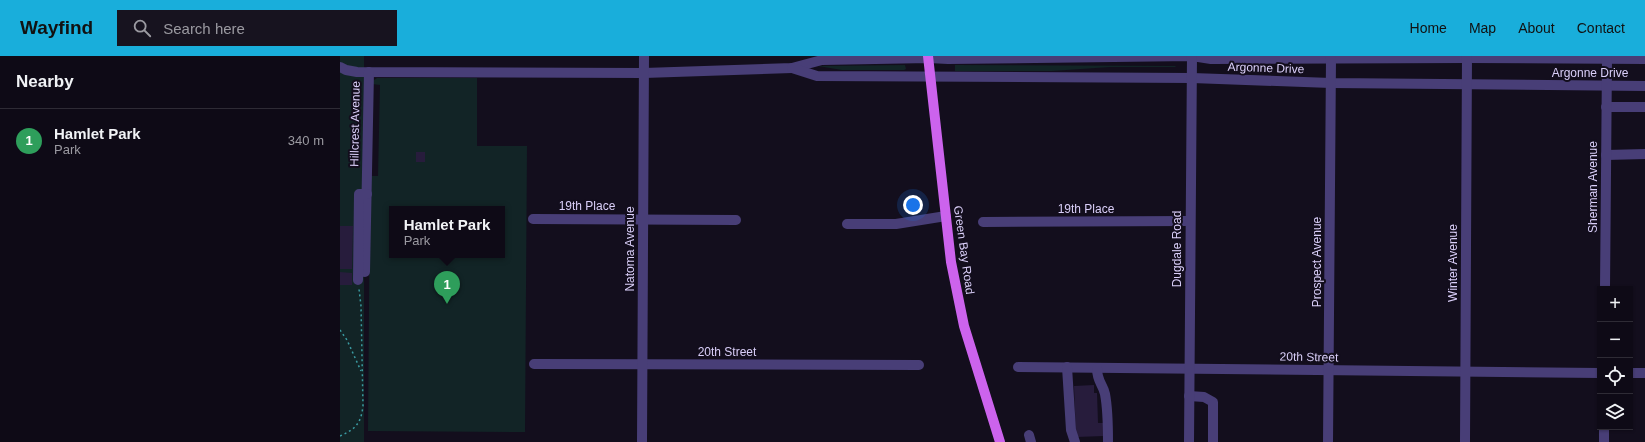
<!DOCTYPE html>
<html lang="en">
<head>
<meta charset="utf-8">
<style>
	body { margin:0; font-family:Helvetica,sans-serif; background:#17131f; color:#f1f3f6 }
	.controls { position:absolute; right:12px; bottom:12px; display:grid; overflow:hidden; border-radius:0px; box-shadow:0 1px 3px #0004 }
	.controls button { width:36px; height:36px; display:grid; place-items:center; padding:0; border:0; border-bottom:1px solid #2e2b35; background:#0e0a16; color:#f1f3f6; font:20px sans-serif }
	.you { position:absolute; left:573px; top:149px; width:14px; height:14px; margin:-10px; border:3px solid #fff; border-radius:50%; background:#1a73e8; box-shadow:0 0 0 6px #1a73e833 }
	.badge { display:grid; place-items:center; width:26px; height:26px; border-radius:50%; background:#19aedb; color:#fff; font-size:13px; font-weight:700 }
	.pin { position:absolute; translate:-50% -33px; filter:drop-shadow(0 1px 2px #0008) }
	.pin::after { content:''; position:absolute; top:21px; width:14px; height:12px; background:inherit; clip-path:polygon(0 0,100% 0,50% 100%) }
	.popup { position:absolute; left:49px; top:150px; width:116px; height:52px; box-sizing:border-box; display:grid; place-content:center; border-radius:0px; background:#0e0a16; filter:drop-shadow(0 1px 3px #0005); font-size:13px; white-space:nowrap; color:#9b9aa1 }
	.popup b { font-size:15px; color:#f1f3f6 }
	.popup::after { content:''; position:absolute; left:50%; top:100%; margin-left:-8px; border:8px solid transparent; border-top-color:#0e0a16 }
	.list { margin:0; padding:0; list-style:none }
	h2 { display:flex; justify-content:space-between; align-items:center; height:52px; margin:0; padding:0 16px; font-size:17px }
	h2 small { font-size:13px; font-weight:400; color:#9b9aa1 }
	.list li { display:grid; grid-template-columns:26px 1fr auto; gap:12px; align-items:center; box-sizing:border-box; height:64px; padding:0 16px; border-top:1px solid #2e2b35 }
	.list b { display:block; font-size:15px; white-space:nowrap }
	.list p { margin:0; font-size:13px; white-space:nowrap; color:#9b9aa1 }
	.list em { font-size:13px; font-style:normal; color:#9b9aa1 }
	.icon { flex:none; width:22px; height:22px; fill:none; stroke:currentColor; stroke-width:2; stroke-linecap:round; stroke-linejoin:round }
	.map { position:relative; flex:none; width:1305px; height:386px; overflow:hidden }
	header { display:flex; align-items:center; gap:24px; box-sizing:border-box; height:56px; padding:0 20px; background:#19aedb; color:#111 }
	header strong { font-size:19px }
	nav { display:flex; gap:22px; margin-inline-start:auto; font-size:14px }
	.search { width:280px; height:36px; background:#17131f; display:flex; align-items:center; gap:10px; box-sizing:border-box; padding:0 14px; border-radius:0px; color:#9b9aa1; font-size:15px }
	main { display:flex }
	aside { flex:1; background:#0e0a16 }
	.map>svg:first-child { display:block }
</style>
</head>
<body>
<header>
<strong>Wayfind</strong>
<div class="search"><svg class="icon" aria-label="search" viewBox="0 0 24 24"><circle cx="10" cy="10" r="6"/><path d="M15 15l6 6"/></svg>Search here</div>
<nav><a>Home</a><a>Map</a><a>About</a><a>Contact</a></nav>
</header>
<main>
<aside>
<h2>Nearby<small></small></h2>
<ul class="list">
<li><span class="badge" style="background:#2e9e5b">1</span><div><b>Hamlet Park</b><p>Park</p></div><em>340 m</em></li>
</ul>
</aside>
<div class="map">
<svg width="1305" height="386" viewBox="0 0 1305 386">
	<rect width="100%" height="100%" fill="#130e1d"/>
	<g fill="#122426" fill-rule="evenodd">
		<rect x="0" y="0" width="24" height="386"/>
		<polygon points="565,9 566,13 564,14 502,14 478,10"/>
		<polygon points="615,9 836,10 835,11 770,11 712,15 615,15"/>
		<path d="M37,22H137V90H187L185,376L28,375L30,120H38L40,29L32,28L34,24ZM52,153H162V199H52Z"/>
	</g>
	<g fill="#271c3c">
		<rect x="76" y="96" width="9" height="10"/>
		<polygon points="0,170 13,170 12,213 0,213"/>
		<polygon points="0,216 12,217 12,229 0,229"/>
		<polygon points="754,329 754,337 757,337 758,367 764,367 764,380 736,381 734,330"/>
	</g>
	<g fill="none" stroke-linecap="round" stroke-linejoin="round">
		<g stroke="#3b9ba2" stroke-width="1.5" stroke-dasharray="2 3" stroke-linecap="butt">
			<polyline points="0,274 7,284 21,315"/>
			<path d="M0,380C16,373 21,367 23,350L21,250L19,233"/>
		</g>
		<g stroke="#483e77" stroke-width="10">
			<polyline points="0,11 6,14 17,16 304,17 452,12 482,4 589,2 608,3 852,0 871,3 1127,2 1305,3"/>
			<polyline points="452,12 477,20 852,22 991,27 1305,30"/>
			<polyline points="1266,51 1305,51"/>
			<polyline points="1266,99 1305,98"/>
			<polyline points="193,163 396,164"/>
			<polyline points="643,166 850,165"/>
			<polyline points="507,168 556,168 606,160"/>
			<polyline points="25,216 29,16"/>
			<polyline points="18,224 19,138 27,138"/>
			<polyline points="1265,233 1267,3"/>
			<polyline points="194,308 579,309"/>
			<polyline points="678,311 1260,317"/>
			<polyline points="727,311 731,374 735,386"/>
			<path d="M757,312C757,326 763,328 765,338C768,354 768,370 768,386"/>
			<polyline points="1290,317 1305,317"/>
			<polyline points="849,340 864,341 873,346 873,386"/>
			<polyline points="689,379 691,386"/>
			<polyline points="302,386 304,0"/>
			<polyline points="849,386 852,0"/>
			<polyline points="988,386 991,2 990,0"/>
			<polyline points="1125,386 1127,0"/>
			<polyline points="1264,386 1264,371"/>
		</g>
		<polyline stroke="#cc63ed" stroke-width="10" points="588,0 611,206 624,270 660,386"/>
	</g>
	<g text-anchor="middle" dominant-baseline="central" stroke-width="4" stroke-linejoin="round" paint-order="stroke">
		<g font-size="12" fill="#dacff9" stroke="#130e1d">
			<text transform="translate(926 12) rotate(2)">Argonne Drive</text>
			<text x="1250" y="17">Argonne Drive</text>
			<text transform="translate(15 68) rotate(-89)">Hillcrest Avenue</text>
			<text transform="translate(1253 131) rotate(-90)">Sherman Avenue</text>
			<text x="247" y="150">19th Place</text>
			<text x="746" y="153">19th Place</text>
			<text transform="translate(290 193) rotate(-90)">Natoma Avenue</text>
			<text transform="translate(837 193) rotate(-90)">Dugdale Road</text>
			<text transform="translate(624 194) rotate(82)">Green Bay Road</text>
			<text transform="translate(977 206) rotate(-90)">Prospect Avenue</text>
			<text transform="translate(1113 207) rotate(-90)">Winter Avenue</text>
			<text x="387" y="296">20th Street</text>
			<text transform="translate(969 301) rotate(1)">20th Street</text>
		</g>
	</g>
</svg>
<div class="controls">
<button>+</button>
<button>−</button>
<button><svg class="icon" aria-label="locate" viewBox="0 0 24 24"><circle cx="12" cy="12" r="6"/><path d="M12 2v4M12 18v4M2 12h4M18 12h4"/></svg></button>
<button><svg class="icon" aria-label="layers" viewBox="0 0 24 24"><path d="M12 4l9 5-9 5-9-5zM3 14l9 5 9-5"/></svg></button>
</div>
<div class="you"></div>
<div class="pin badge" style="left:107px;top:248px;background:#2e9e5b">1</div>
<div class="popup"><b>Hamlet Park</b>Park</div>
</div>
</main>
</body>
</html>
